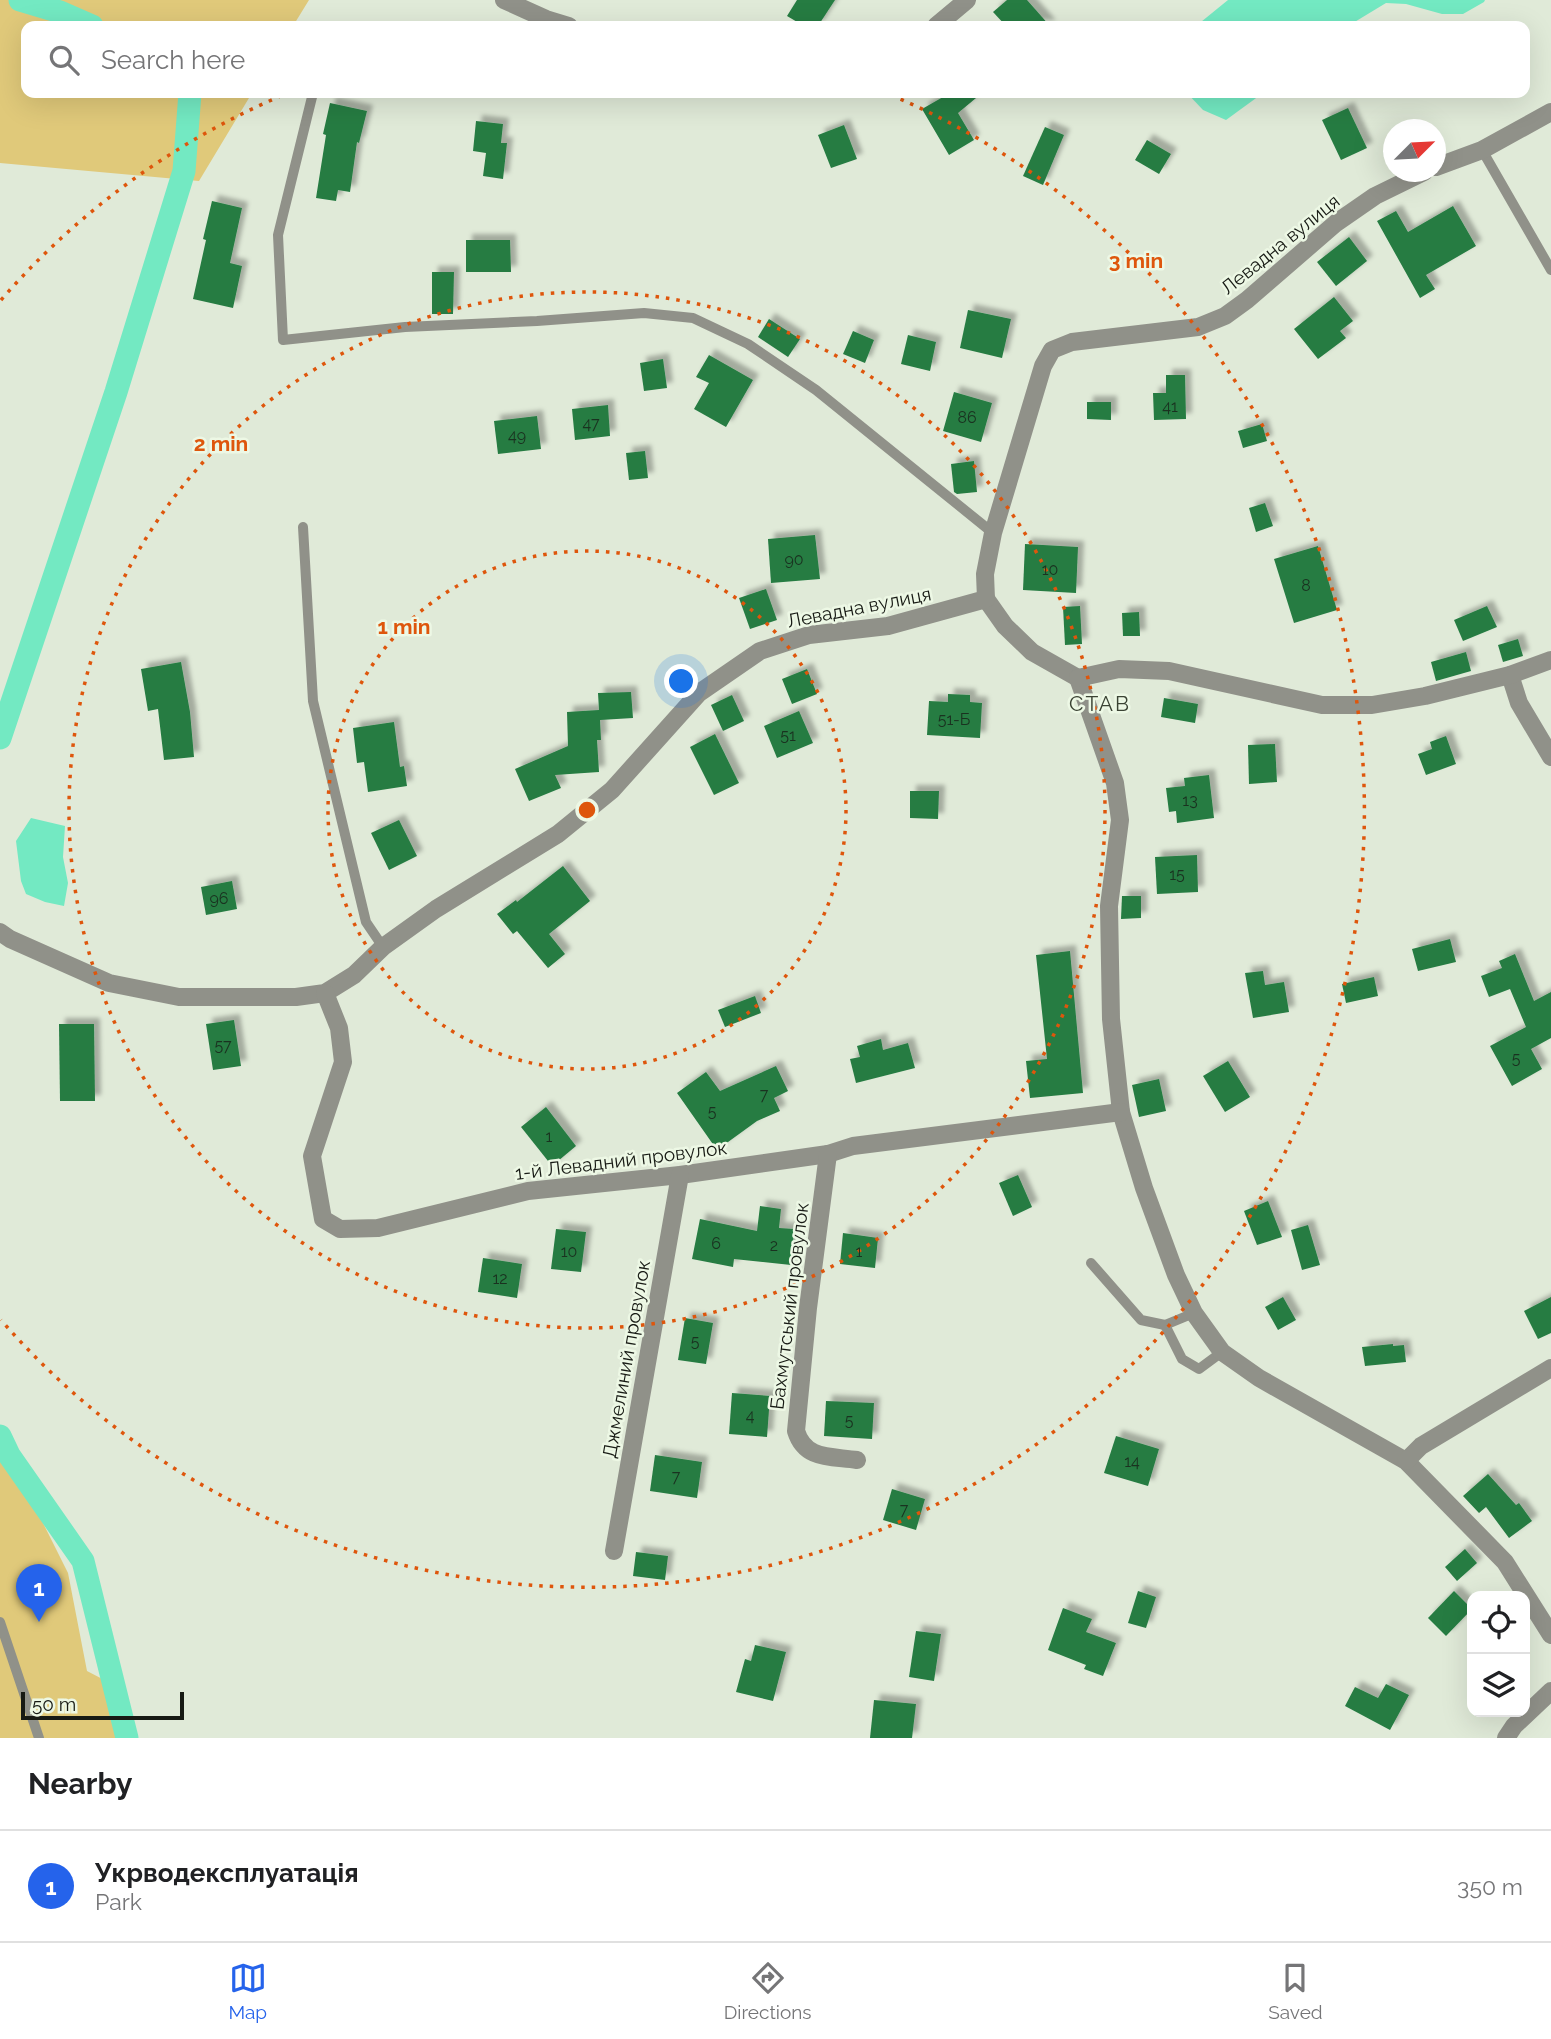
<!DOCTYPE html>
<html lang="en">
<head>
<meta charset="utf-8">
<style>
	body { margin:0; font-family:Raleway,sans-serif; background:#f6f6f6; color:#202124 }
	.controls { position:absolute; right:21px; bottom:21px; display:grid; overflow:hidden; border-radius:14px; box-shadow:0 7px 28px #0002 }
	.controls button { width:63px; height:63px; display:grid; place-items:center; padding:0; border:0; border-bottom:2px solid #e0e0e0; background:#fff; color:#202124; font:35px sans-serif }
	.compass { position:absolute; left:1383px; top:119px; width:63px; height:63px; border-radius:50%; background:#fff; box-shadow:0 7px 28px #0002; rotate:66deg }
	.scale { position:absolute; left:21px; bottom:18px; width:163px; box-sizing:border-box; padding-left:7px; border:4px solid #171a14; border-top:0; font-size:19px; line-height:24px; white-space:nowrap; color:#171a14; -webkit-text-stroke:5px #edf8e5; paint-order:stroke }
	.you { position:absolute; left:682px; top:682px; width:24px; height:24px; margin:-18px; border:5px solid #fff; border-radius:50%; background:#1a73e8; box-shadow:0 0 0 10px #1a73e833 }
	.badge { display:grid; place-items:center; width:46px; height:46px; border-radius:50%; background:#2563eb; color:#fff; font-size:23px; font-weight:700 }
	.pin { position:absolute; translate:-50% -58px; filter:drop-shadow(0 2px 4px #0008) }
	.pin::after { content:''; position:absolute; top:37px; width:24px; height:21px; background:inherit; clip-path:polygon(0 0,100% 0,50% 100%) }
	.list { margin:0; padding:0; list-style:none }
	h2 { display:flex; justify-content:space-between; align-items:center; height:91px; margin:0; padding:0 28px; font-size:30px }
	h2 small { font-size:23px; font-weight:400; color:#757577 }
	.list li { display:grid; grid-template-columns:46px 1fr auto; gap:21px; align-items:center; box-sizing:border-box; height:112px; padding:0 28px; border-top:2px solid #e0e0e0 }
	.list b { display:block; font-size:26px; white-space:nowrap }
	.list p { margin:0; font-size:23px; white-space:nowrap; color:#757577 }
	.list em { font-size:23px; font-style:normal; color:#757577 }
	.icon { flex:none; width:38px; height:38px; fill:none; stroke:currentColor; stroke-width:2; stroke-linecap:round; stroke-linejoin:round }
	.map { position:relative; flex:none; width:1551px; height:1738px; overflow:hidden }
	.search { position:absolute; background:#fff; box-shadow:0 7px 28px #0002; left:21px; right:21px; top:21px; height:77px; display:flex; align-items:center; gap:18px; box-sizing:border-box; padding:0 24px; border-radius:14px; color:#757577; font-size:26px }
	.sheet { height:203px; background:#fff }
	nav { display:flex; justify-content:space-around; align-items:center; box-sizing:border-box; height:98px; border-top:2px solid #e0e0e0; background:#fff; font-size:19px; color:#757577 }
	nav a { display:grid; justify-items:center; gap:4px }
	nav .on { color:#2563eb }
	.map>svg:first-child { display:block }
</style>
</head>
<body>
<div class="map">
<svg width="1551" height="1738" viewBox="0 0 1551 1738">
	<defs>
		<filter id="shadow"><feDropShadow dx="6" dy="-6" stdDeviation="2" flood-color="#0004"/></filter>
	</defs>
	<rect width="100%" height="100%" fill="#e0ead8"/>
	<g fill="#e0c97a">
		<polygon points="0,0 309,0 293,26 26,26 26,93 252,93 199,181 0,163"/>
		<polygon points="0,1444 9,1455 68,1573 87,1671 112,1684 127,1738 0,1738"/>
	</g>
	<g fill="#73e9c2">
		<polygon points="1228,0 1485,0 1484,2 1463,14 1442,14 1406,4 1386,3 1348,26 1196,26"/>
		<polygon points="1187,93 1263,93 1226,120 1203,110"/>
		<polygon points="31,818 65,826 63,857 68,883 64,906 45,902 26,894 21,881 16,841"/>
	</g>
	<g fill="none" stroke-linecap="round" stroke-linejoin="round">
		<g stroke="#73e9c2" stroke-width="23">
			<polyline points="20,0 60,12 92,26"/>
			<polyline points="0,738 116,392 184,171 190,93"/>
			<polyline points="0,1436 9,1455 83,1561 127,1738"/>
		</g>
	</g>
	<g fill="#257c42" filter="url(#shadow)">
		<polygon points="797,0 835,0 818,26 804,26 787,16"/>
		<polygon points="1007,0 1027,0 1050,26 1006,26 993,12"/>
		<polygon points="950,93 982,93 958,113 974,140 949,155 922,109"/>
		<polygon points="330,103 367,111 359,143 357,142 350,192 338,190 336,201 316,198 326,135 323,134"/>
		<polygon points="1348,108 1367,148 1341,160 1322,120"/>
		<polygon points="476,121 503,124 501,143 507,143 503,179 483,176 486,153 473,151"/>
		<polygon points="844,125 857,159 831,168 818,135"/>
		<polygon points="1045,127 1064,135 1043,185 1023,176"/>
		<polygon points="1147,140 1171,154 1159,174 1135,160"/>
		<polygon points="212,201 242,208 230,263 242,266 233,308 193,299 206,240 203,239"/>
		<polygon points="1453,206 1476,246 1426,275 1435,289 1420,298 1377,221 1396,211 1408,232"/>
		<polygon points="1349,237 1367,261 1336,286 1317,262"/>
		<polygon points="466,240 510,240 511,272 466,272"/>
		<polygon points="432,272 454,272 453,314 432,314"/>
		<polygon points="1334,297 1353,321 1340,331 1346,338 1318,359 1294,329"/>
		<polygon points="968,310 1011,319 1002,358 960,348"/>
		<polygon points="769,319 800,339 788,357 758,337"/>
		<polygon points="853,331 874,340 865,363 843,354"/>
		<polygon points="908,335 936,342 930,371 901,364"/>
		<polygon points="709,355 753,380 726,427 694,409 709,383 696,377"/>
		<polygon points="663,359 667,388 644,391 640,363"/>
		<polygon points="1166,375 1185,375 1186,419 1154,420 1153,393 1166,393"/>
		<polygon points="954,392 992,403 981,442 943,431"/>
		<polygon points="1087,402 1111,402 1111,420 1087,419"/>
		<polygon points="608,405 610,436 575,440 572,409"/>
		<polygon points="537,416 541,449 498,454 494,421"/>
		<polygon points="1262,424 1267,441 1243,448 1238,431"/>
		<polygon points="645,451 648,478 629,480 626,453"/>
		<polygon points="974,461 977,492 957,494 954,492 951,464"/>
		<polygon points="1265,503 1273,526 1256,532 1249,508"/>
		<polygon points="815,535 820,579 771,583 768,539"/>
		<polygon points="1025,544 1078,547 1076,593 1023,590"/>
		<polygon points="1318,546 1337,610 1294,623 1274,559"/>
		<polygon points="766,589 777,620 750,629 739,598"/>
		<polygon points="1080,606 1082,644 1065,645 1063,607"/>
		<polygon points="1487,606 1497,627 1463,641 1454,620"/>
		<polygon points="1139,612 1140,636 1123,636 1122,613"/>
		<polygon points="1518,639 1523,656 1503,662 1498,645"/>
		<polygon points="1466,652 1471,671 1436,681 1431,662"/>
		<polygon points="181,662 190,712 194,757 164,760 158,709 148,711 141,669"/>
		<polygon points="807,669 817,694 792,704 782,679"/>
		<polygon points="631,692 633,718 600,720 601,740 597,740 599,772 555,775 561,788 529,801 515,769 568,746 567,712 599,710 598,693"/>
		<polygon points="948,694 970,695 970,702 982,703 980,738 927,735 929,701 948,702"/>
		<polygon points="732,695 744,721 723,731 711,705"/>
		<polygon points="1164,698 1198,704 1195,723 1161,717"/>
		<polygon points="799,711 813,743 777,758 764,726"/>
		<polygon points="394,722 400,767 404,766 407,786 368,792 364,762 357,763 353,728"/>
		<polygon points="715,734 739,783 714,795 690,747"/>
		<polygon points="1446,736 1456,764 1426,775 1418,754 1432,749 1430,742"/>
		<polygon points="1275,744 1277,782 1249,784 1248,745"/>
		<polygon points="1209,775 1214,818 1177,823 1176,811 1169,812 1166,788 1185,786 1184,778"/>
		<polygon points="910,791 939,791 938,819 910,818"/>
		<polygon points="399,820 417,856 389,870 371,833"/>
		<polygon points="1197,855 1198,892 1157,894 1155,857"/>
		<polygon points="563,866 590,901 549,934 565,954 548,968 517,931 513,934 497,914 516,900 517,902"/>
		<polygon points="232,881 237,909 206,915 201,887"/>
		<polygon points="1122,896 1141,896 1141,918 1121,919"/>
		<polygon points="1450,939 1456,962 1418,971 1412,949"/>
		<polygon points="1070,951 1083,1093 1030,1098 1026,1061 1047,1059 1036,955"/>
		<polygon points="1515,954 1534,1001 1551,992 1551,1038 1531,1049 1542,1069 1512,1086 1490,1046 1526,1027 1510,989 1489,997 1481,976 1502,968 1499,961"/>
		<polygon points="1263,971 1265,985 1284,982 1289,1012 1253,1018 1245,973"/>
		<polygon points="1374,977 1378,996 1346,1003 1342,984"/>
		<polygon points="755,996 761,1013 725,1027 718,1010"/>
		<polygon points="234,1020 241,1066 213,1070 206,1024"/>
		<polygon points="59,1024 94,1024 95,1101 60,1101"/>
		<polygon points="881,1039 883,1050 908,1043 915,1068 856,1083 850,1059 860,1057 857,1046"/>
		<polygon points="1228,1061 1250,1097 1225,1112 1203,1076"/>
		<polygon points="776,1066 788,1091 774,1098 780,1111 757,1121 717,1150 677,1093 706,1072 720,1091"/>
		<polygon points="1159,1079 1166,1111 1139,1117 1132,1085"/>
		<polygon points="546,1107 576,1146 552,1166 521,1127"/>
		<polygon points="1018,1175 1032,1207 1013,1216 999,1183"/>
		<polygon points="1268,1201 1282,1237 1257,1245 1244,1211"/>
		<polygon points="760,1206 781,1209 779,1228 794,1229 791,1265 734,1259 733,1267 692,1259 700,1219 757,1231"/>
		<polygon points="1308,1225 1320,1265 1302,1270 1291,1230"/>
		<polygon points="556,1229 586,1232 581,1272 551,1269"/>
		<polygon points="843,1233 878,1238 875,1268 840,1264"/>
		<polygon points="483,1258 522,1264 517,1298 478,1292"/>
		<polygon points="1283,1297 1296,1320 1278,1330 1265,1307"/>
		<polygon points="1551,1297 1551,1333 1538,1339 1524,1311"/>
		<polygon points="685,1318 713,1323 706,1364 678,1360"/>
		<polygon points="1393,1344 1393,1346 1404,1345 1406,1362 1365,1366 1362,1347"/>
		<polygon points="732,1393 770,1396 767,1437 729,1434"/>
		<polygon points="826,1401 874,1403 872,1439 824,1436"/>
		<polygon points="1116,1436 1159,1449 1148,1486 1104,1473"/>
		<polygon points="655,1455 702,1462 697,1498 650,1491"/>
		<polygon points="1488,1474 1516,1505 1519,1503 1532,1521 1509,1538 1486,1507 1479,1513 1463,1496"/>
		<polygon points="892,1489 925,1499 916,1530 883,1520"/>
		<polygon points="1465,1549 1477,1563 1457,1581 1445,1567"/>
		<polygon points="636,1552 668,1556 665,1580 633,1576"/>
		<polygon points="1138,1591 1156,1597 1146,1628 1128,1623"/>
		<polygon points="1454,1591 1472,1609 1446,1636 1428,1618"/>
		<polygon points="1063,1608 1092,1619 1086,1632 1116,1643 1103,1676 1084,1669 1086,1665 1048,1650"/>
		<polygon points="916,1631 941,1634 934,1681 909,1677"/>
		<polygon points="755,1645 786,1652 773,1701 736,1692 745,1659 751,1661"/>
		<polygon points="1386,1684 1409,1695 1390,1730 1345,1706 1355,1687 1378,1698"/>
		<polygon points="874,1700 916,1704 912,1738 870,1738"/>
	</g>
	<g fill="none" stroke-linecap="round" stroke-linejoin="round">
		<g stroke="#909189" stroke-width="10">
			<polyline points="313,93 278,235 283,340 405,327 537,321 644,313 693,318 748,344 816,390 993,533"/>
			<polyline points="1482,150 1551,270"/>
			<polyline points="303,527 313,701 366,922 383,947"/>
			<polyline points="1091,1263 1141,1320 1165,1325"/>
			<polyline points="1194,1313 1165,1325 1182,1359 1199,1369 1222,1352"/>
			<polyline points="0,1622 39,1738"/>
		</g>
		<g stroke="#909189" stroke-width="18">
			<polyline points="504,0 546,19 569,26"/>
			<polyline points="936,26 967,0"/>
			<polyline points="1436,167 1482,150 1551,112"/>
			<polyline points="986,599 1005,626 1032,652 1078,678"/>
			<polyline points="1510,675 1519,703 1551,757"/>
			<polyline points="1078,678 1115,783 1120,820 1109,906 1111,1019 1121,1112 1144,1188 1176,1275 1194,1313 1222,1352 1259,1378 1406,1461 1505,1562 1551,1635"/>
			<polyline points="1078,678 1119,669 1169,671 1322,705 1372,705 1425,696 1510,675 1551,660"/>
			<polyline points="0,932 10,939 109,983 179,997 296,997 325,993 354,975 383,947 436,909 558,834 612,790 699,693 760,651 809,635 888,626 986,599 985,574 993,533 1043,366 1052,350 1072,342 1198,327 1225,316 1247,300 1336,223 1375,196 1424,172"/>
			<polyline points="325,993 339,1028 343,1062 312,1156 323,1219 340,1229 378,1228 528,1191 680,1175 828,1154 853,1146 1121,1112"/>
			<path d="M828,1154L808,1308L796,1431C805,1460 830,1456 857,1460"/>
			<polyline points="1406,1461 1421,1446 1551,1368"/>
			<polyline points="614,1551 680,1175"/>
			<polyline points="1506,1738 1514,1726 1551,1691"/>
		</g>
	</g>
	<g fill="none" stroke="#de560c" stroke-width="3.5" stroke-dasharray="3.5 7">
		<circle cx="587" cy="810" r="259"/>
		<circle cx="587" cy="810" r="518"/>
		<path d="M1 300A777 777 0 0 1 283 95M891 95A777 777 0 1 1 1 1320"/>
	</g>
	<g text-anchor="middle" dominant-baseline="central" stroke-width="5" stroke-linejoin="round" paint-order="stroke">
		<g font-size="16" fill="#1a3220">
			<text x="1170" y="406">41</text>
			<text x="967" y="417">86</text>
			<text x="591" y="423">47</text>
			<text x="517" y="435">49</text>
			<text x="794" y="559">90</text>
			<text x="1050" y="569">10</text>
			<text x="1306" y="585">8</text>
			<text x="954" y="719">51-Б</text>
			<text x="788" y="735">51</text>
			<text x="1190" y="800">13</text>
			<text x="1177" y="874">15</text>
			<text x="219" y="898">96</text>
			<text x="223" y="1045">57</text>
			<text x="1516" y="1058">5</text>
			<text x="764" y="1094">7</text>
			<text x="712" y="1111">5</text>
			<text x="549" y="1136">1</text>
			<text x="716" y="1243">6</text>
			<text x="774" y="1245">2</text>
			<text x="569" y="1251">10</text>
			<text x="859" y="1251">1</text>
			<text x="500" y="1278">12</text>
			<text x="695" y="1341">5</text>
			<text x="750" y="1415">4</text>
			<text x="849" y="1420">5</text>
			<text x="1132" y="1461">14</text>
			<text x="676" y="1476">7</text>
			<text x="904" y="1509">7</text>
		</g>
		<g font-size="19" fill="#171a14" stroke="#edf8e5">
			<text transform="translate(1280 244) rotate(-39)">Левадна вулиця</text>
			<text transform="translate(859 607) rotate(-11)">Левадна вулиця</text>
			<text transform="translate(621 1160) rotate(-7)">1-й Левадний провулок</text>
			<text transform="translate(789 1306) rotate(-83)">Бахмутський провулок</text>
			<text transform="translate(626 1359) rotate(-80)">Джмелиний провулок</text>
		</g>
		<g font-size="21" letter-spacing="2" fill="#3b4334" stroke="#edf8e5">
			<text x="1100" y="703">СТАВ</text>
		</g>
	</g>
	<circle cx="587" cy="810" r="10" fill="#de560c" stroke="#edf8e5" stroke-width="3.5"/>
	<g font-size="21" text-anchor="middle" font-weight="bold" fill="#de560c" stroke="#edf8e5" stroke-width="5" stroke-linejoin="round" paint-order="stroke">
		<text x="1136" y="268">3 min</text>
		<text x="221" y="451">2 min</text>
		<text x="404" y="634">1 min</text>
	</g>
</svg>
<div class="controls">
<button><svg class="icon" aria-label="locate" viewBox="0 0 24 24"><circle cx="12" cy="12" r="6"/><path d="M12 2v4M12 18v4M2 12h4M18 12h4"/></svg></button>
<button><svg class="icon" aria-label="layers" viewBox="0 0 24 24"><path d="M12 4l9 5-9 5-9-5zM3 14l9 5 9-5"/></svg></button>
</div>
<svg class="compass" viewBox="-18 -18 36 36"><path d="M0-13l5 13h-10z" fill="#e53935"/><path d="M0 13l5-13h-10z" fill="#757577"/></svg>
<div class="scale">50 m</div>
<div class="you"></div>
<div class="pin badge" style="left:39px;top:1622px">1</div>
<div class="search"><svg class="icon" aria-label="search" viewBox="0 0 24 24"><circle cx="10" cy="10" r="6"/><path d="M15 15l6 6"/></svg>Search here</div>
</div>
<section class="sheet">
<h2>Nearby<small></small></h2>
<ul class="list">
<li><span class="badge">1</span><div><b>Укрводексплуатація</b><p>Park</p></div><em>350 m</em></li>
</ul>
</section>
<nav>
<a class="on"><svg class="icon" aria-label="map" viewBox="0 0 24 24"><path d="M3 6l6-2 6 2 6-2v14l-6 2-6-2-6 2zM9 4v14M15 6v14"/></svg>Map</a>
<a><svg class="icon" aria-label="directions" viewBox="0 0 24 24"><path d="M12 3l9 9-9 9-9-9zM9 14v-3h6M13 9l2 2-2 2"/></svg>Directions</a>
<a><svg class="icon" aria-label="saved" viewBox="0 0 24 24"><path d="M7 4h10v16l-5-4-5 4z"/></svg>Saved</a>
</nav>
</body>
</html>
